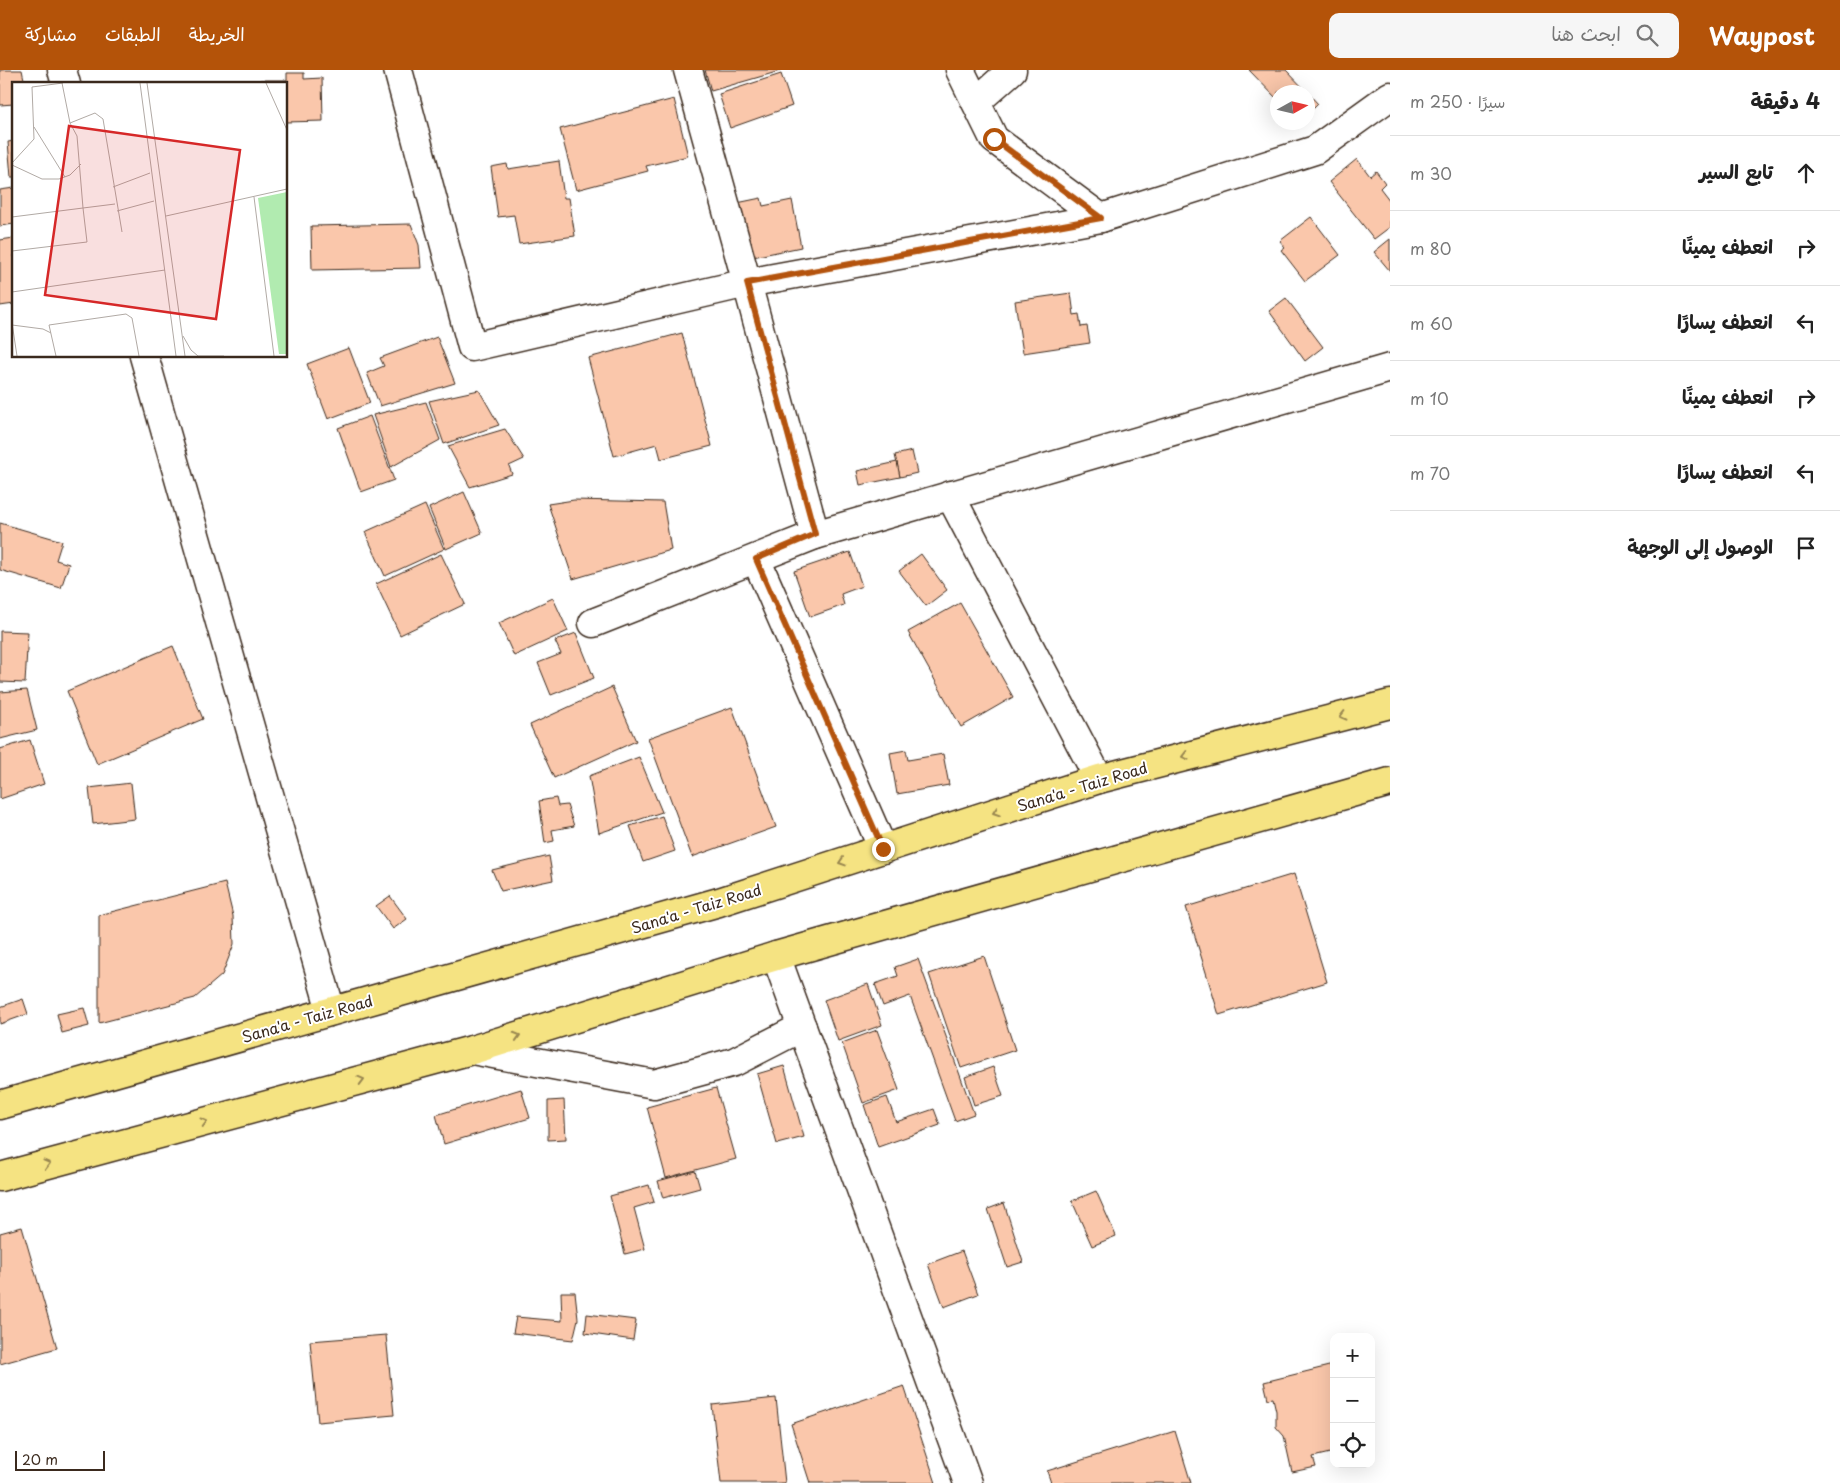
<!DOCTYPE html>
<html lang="ar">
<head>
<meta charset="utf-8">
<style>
	body { margin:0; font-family:"Playpen Sans","Playpen Sans Arabic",sans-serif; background:#f6f6f6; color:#222; direction:rtl }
	.controls { position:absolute; right:15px; bottom:15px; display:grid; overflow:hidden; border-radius:10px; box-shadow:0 5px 20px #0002 }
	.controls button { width:45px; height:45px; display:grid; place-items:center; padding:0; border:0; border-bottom:1px solid #e0e0e0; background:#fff; color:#222; font:25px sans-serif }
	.compass { position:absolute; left:1270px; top:15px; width:45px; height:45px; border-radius:50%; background:#fff; box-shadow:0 5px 20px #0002; rotate:82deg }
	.scale { position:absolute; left:15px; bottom:12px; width:90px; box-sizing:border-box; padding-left:5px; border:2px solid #3b2a1e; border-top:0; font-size:14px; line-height:18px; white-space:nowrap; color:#3b2a1e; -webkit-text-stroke:4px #fff; paint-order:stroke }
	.stop { position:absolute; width:15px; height:15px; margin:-11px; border:4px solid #b45309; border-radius:50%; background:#fff }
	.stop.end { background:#b45309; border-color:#fff; box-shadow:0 1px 5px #0008 }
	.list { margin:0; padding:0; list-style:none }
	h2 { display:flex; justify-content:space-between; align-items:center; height:65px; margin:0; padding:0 20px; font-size:21px }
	h2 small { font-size:16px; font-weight:400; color:#767676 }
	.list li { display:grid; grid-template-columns:32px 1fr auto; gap:15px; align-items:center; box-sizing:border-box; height:75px; padding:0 20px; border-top:1px solid #e0e0e0 }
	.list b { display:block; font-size:19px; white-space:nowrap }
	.list em { font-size:16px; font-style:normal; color:#767676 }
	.icon { flex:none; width:28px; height:28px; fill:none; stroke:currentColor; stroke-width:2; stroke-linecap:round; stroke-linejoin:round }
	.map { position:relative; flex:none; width:1390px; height:1413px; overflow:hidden; direction:ltr }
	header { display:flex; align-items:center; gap:30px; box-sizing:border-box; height:70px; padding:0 25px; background:#b45309; color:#fff }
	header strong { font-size:24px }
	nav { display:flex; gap:28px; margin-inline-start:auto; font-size:18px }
	.search { width:350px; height:45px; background:#f6f6f6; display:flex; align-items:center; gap:12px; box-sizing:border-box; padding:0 18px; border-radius:10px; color:#767676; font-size:19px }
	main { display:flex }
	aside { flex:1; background:#fff }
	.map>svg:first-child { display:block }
</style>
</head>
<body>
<header>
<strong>Waypost</strong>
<div class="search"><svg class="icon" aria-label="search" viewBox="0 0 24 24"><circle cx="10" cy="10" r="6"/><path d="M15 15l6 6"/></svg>ابحث هنا</div>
<nav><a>الخريطة</a><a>الطبقات</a><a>مشاركة</a></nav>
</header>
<main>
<aside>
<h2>4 دقيقة<small>سيرًا · 250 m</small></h2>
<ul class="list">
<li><svg class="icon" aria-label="ahead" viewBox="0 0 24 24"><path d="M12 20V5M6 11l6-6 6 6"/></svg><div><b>تابع السير</b></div><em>30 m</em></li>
<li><svg class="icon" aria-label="right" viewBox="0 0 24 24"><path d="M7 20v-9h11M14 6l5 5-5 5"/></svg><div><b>انعطف يمينًا</b></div><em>80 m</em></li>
<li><svg class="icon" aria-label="left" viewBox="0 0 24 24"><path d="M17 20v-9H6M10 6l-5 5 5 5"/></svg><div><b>انعطف يسارًا</b></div><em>60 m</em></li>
<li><svg class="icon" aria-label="right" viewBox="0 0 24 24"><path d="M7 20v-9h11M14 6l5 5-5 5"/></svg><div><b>انعطف يمينًا</b></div><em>10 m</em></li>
<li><svg class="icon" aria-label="left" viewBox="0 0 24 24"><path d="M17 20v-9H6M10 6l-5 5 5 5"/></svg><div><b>انعطف يسارًا</b></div><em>70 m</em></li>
<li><svg class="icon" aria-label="arrive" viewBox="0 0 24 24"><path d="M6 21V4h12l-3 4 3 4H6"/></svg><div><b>الوصول إلى الوجهة</b></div></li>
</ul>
</aside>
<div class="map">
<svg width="1390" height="1413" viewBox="0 0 1390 1413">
	<rect width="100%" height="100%" fill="#fff"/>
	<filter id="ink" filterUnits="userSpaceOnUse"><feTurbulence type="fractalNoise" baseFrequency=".02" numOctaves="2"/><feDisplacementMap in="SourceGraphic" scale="10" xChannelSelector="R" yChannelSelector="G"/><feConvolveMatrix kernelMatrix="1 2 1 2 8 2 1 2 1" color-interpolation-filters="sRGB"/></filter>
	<g filter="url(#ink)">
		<g fill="#fac7ab" stroke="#3b2a1e">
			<polygon points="0,0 22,0 25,14 14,14 14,34 0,35"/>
			<polygon points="705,0 779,0 780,1 711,21"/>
			<polygon points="1249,0 1286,0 1307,22 1278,22 1278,30"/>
			<polygon points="287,3 304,3 304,9 322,8 323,51 286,52 286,14 260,14 260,10 287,10"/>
			<polygon points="781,4 792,36 730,58 719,24"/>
			<polygon points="1308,23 1318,34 1314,38 1308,40"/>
			<polygon points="674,29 688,86 646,96 648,101 576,120 560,59"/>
			<polygon points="14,71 14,107 11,107 8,72"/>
			<polygon points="1357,89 1370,106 1376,101 1385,113 1380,118 1390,131 1390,157 1374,169 1329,112"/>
			<polygon points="559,91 564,128 569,128 575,166 519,174 514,145 498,147 491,97 507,94 508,99"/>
			<polygon points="14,118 14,154 0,156 0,120"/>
			<polygon points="761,128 763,136 792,130 801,177 748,188 737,133"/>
			<polygon points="1311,147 1340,185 1305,211 1281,180 1285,177 1280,171"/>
			<polygon points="411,154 419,175 421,198 312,200 311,156"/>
			<polygon points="14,168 14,234 0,236 0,170"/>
			<polygon points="1390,169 1390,201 1374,182"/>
			<polygon points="1071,223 1074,245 1079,244 1081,257 1087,256 1090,273 1023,283 1015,231"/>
			<polygon points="1286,228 1323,277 1305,291 1269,241"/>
			<polygon points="682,263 712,376 661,389 657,374 614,386 588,288"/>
			<polygon points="437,267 455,313 380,336 367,303 384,296 380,288"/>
			<polygon points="349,278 370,333 328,349 307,294"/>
			<polygon points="479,320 499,355 444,374 429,331"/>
			<polygon points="426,332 440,370 391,397 373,345"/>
			<polygon points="370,346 394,410 361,422 338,358"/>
			<polygon points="505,359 524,389 509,396 512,404 470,417 448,376"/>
			<polygon points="912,381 917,403 900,407 895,385"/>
			<polygon points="897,392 900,407 860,415 857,401"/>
			<polygon points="464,422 482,463 446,479 429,438"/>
			<polygon points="574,430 663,432 671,480 573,509 548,434"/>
			<polygon points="425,435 444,479 385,506 365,462"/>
			<polygon points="0,453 62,471 56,490 69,494 61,518 0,500"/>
			<polygon points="850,482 862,516 841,524 844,535 810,547 794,501"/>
			<polygon points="441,484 465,534 400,565 376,514"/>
			<polygon points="921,484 947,520 926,536 899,501"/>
			<polygon points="553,528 568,561 514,586 499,553"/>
			<polygon points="960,533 1013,627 961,657 908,562"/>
			<polygon points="0,561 28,562 25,613 0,612"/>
			<polygon points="576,563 594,608 551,625 538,593 561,584 555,571"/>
			<polygon points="173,576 203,649 97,694 67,621"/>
			<polygon points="612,617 636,671 554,708 530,655"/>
			<polygon points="27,620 37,660 0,669 0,622"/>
			<polygon points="732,637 776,757 692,787 648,668"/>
			<polygon points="30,670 44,714 0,729 0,679"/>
			<polygon points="906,680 908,690 943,684 949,715 897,724 890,683"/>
			<polygon points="639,687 662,742 599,763 589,706"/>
			<polygon points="131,713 135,749 93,754 89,718"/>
			<polygon points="556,728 558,736 567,735 574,756 552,760 554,771 545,773 539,731"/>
			<polygon points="662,746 675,781 643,792 630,756"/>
			<polygon points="549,786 553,810 501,821 492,800"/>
			<polygon points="1294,804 1327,912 1219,945 1186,837"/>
			<polygon points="225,813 233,846 234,874 222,905 195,928 99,953 99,845"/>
			<polygon points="390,826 407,849 393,859 376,836"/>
			<polygon points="984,886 1015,980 961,998 929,904"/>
			<polygon points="918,889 974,1044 955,1051 910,926 883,936 875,914 898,906 895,897"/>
			<polygon points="868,914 882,955 838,971 824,930"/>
			<polygon points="23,929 28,944 0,954 0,937"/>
			<polygon points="84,938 89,956 62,963 57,944"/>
			<polygon points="877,960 899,1020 863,1033 842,973"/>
			<polygon points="784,996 804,1067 777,1074 757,1004"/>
			<polygon points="993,997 1003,1026 974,1035 965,1007"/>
			<polygon points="716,1018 736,1089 666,1108 647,1037"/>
			<polygon points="521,1019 530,1048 444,1074 436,1045"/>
			<polygon points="887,1027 896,1052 934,1039 940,1055 878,1077 864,1035"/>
			<polygon points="564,1030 566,1069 548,1070 548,1031"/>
			<polygon points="695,1101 700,1118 663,1128 658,1111"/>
			<polygon points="649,1115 654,1132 634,1138 645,1179 625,1184 610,1126"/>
			<polygon points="1096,1121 1116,1166 1092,1176 1072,1131"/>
			<polygon points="1004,1133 1023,1192 1007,1197 988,1139"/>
			<polygon points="22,1157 57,1278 0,1294 0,1163"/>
			<polygon points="962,1181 978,1224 944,1237 928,1194"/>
			<polygon points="561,1222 575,1222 578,1249 573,1270 513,1263 516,1247 562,1251"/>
			<polygon points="587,1244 636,1250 633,1270 585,1263"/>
			<polygon points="386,1265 394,1345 318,1352 310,1271"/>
			<polygon points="1333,1295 1334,1382 1313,1387 1316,1397 1292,1402 1284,1366 1276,1357 1276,1341 1273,1328 1268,1329 1264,1312"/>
			<polygon points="904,1316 936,1413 810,1413 791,1354"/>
			<polygon points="776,1328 785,1413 721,1413 712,1335"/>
			<polygon points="1175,1361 1191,1413 1051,1413 1047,1401"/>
		</g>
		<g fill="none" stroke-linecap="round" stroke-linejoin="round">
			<g stroke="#3b2a1e" stroke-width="31">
				<g id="minor">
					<polyline points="62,0 66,14"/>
					<polyline points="398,0 472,277 747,213 688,0"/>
					<polyline points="960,0 994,69 1101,148"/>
					<polyline points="976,32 1012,0"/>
					<polyline points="144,286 331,941"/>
					<polyline points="950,425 1099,709"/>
					<polyline points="815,465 747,213 1101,148 1315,80 1390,26"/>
					<polyline points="756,489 883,779"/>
					<polyline points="593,553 815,465 1390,298"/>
					<polyline points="776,886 968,1413"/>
					<polyline points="472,980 654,1014 734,992 802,957"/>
				</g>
			</g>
			<g stroke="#3b2a1e" stroke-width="31">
				<g id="highway">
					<polyline points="0,1035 719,832 1099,709 1390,634"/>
					<polyline points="0,1107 472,980 776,886 1390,712"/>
				</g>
			</g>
			<use href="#minor" stroke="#fff" stroke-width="28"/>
			<use href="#highway" stroke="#f5e382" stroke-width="28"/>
		</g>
		<defs><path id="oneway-chevron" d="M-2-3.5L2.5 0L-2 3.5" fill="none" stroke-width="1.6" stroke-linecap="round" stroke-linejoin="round" transform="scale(1.25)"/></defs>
		<g stroke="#988650">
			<use href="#oneway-chevron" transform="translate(1343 646) rotate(166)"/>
			<use href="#oneway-chevron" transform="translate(1185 686) rotate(166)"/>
			<use href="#oneway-chevron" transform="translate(996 742) rotate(162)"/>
			<use href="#oneway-chevron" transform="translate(842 792) rotate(162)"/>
			<use href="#oneway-chevron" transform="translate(517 966) rotate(-17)"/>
			<use href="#oneway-chevron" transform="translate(361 1010) rotate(-15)"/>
			<use href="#oneway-chevron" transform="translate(204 1052) rotate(-15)"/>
			<use href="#oneway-chevron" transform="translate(47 1094) rotate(-15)"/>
		</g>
	</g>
	<g fill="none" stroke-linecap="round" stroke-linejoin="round" filter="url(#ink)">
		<polyline stroke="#b45309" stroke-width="6" points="883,779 756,489 815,464 747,213 1101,148 994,69"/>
	</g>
	<g text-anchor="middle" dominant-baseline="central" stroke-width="4" stroke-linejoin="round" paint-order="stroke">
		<g font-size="15" fill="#3b2a1e" stroke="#fff">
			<text transform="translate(1082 716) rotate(-17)">Sana'a - Taiz Road</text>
			<text transform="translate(696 838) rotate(-17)">Sana'a - Taiz Road</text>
			<text transform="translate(307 948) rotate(-16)">Sana'a - Taiz Road</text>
		</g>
	</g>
	<g transform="translate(12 12)">
		<rect width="275" height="275" fill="#fff"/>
		<path d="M275,110V272H267L246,116Z" fill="#b1ebb0"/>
		<path fill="none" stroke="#b1aaa5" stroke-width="1" d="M50,1L58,41L65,54L71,126L103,122M128,1L164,274M135,1L173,274M254,1L275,48M58,41L83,31L91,37L110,150M22,45L53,95M0,81L22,57L20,5L51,1M0,83L30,97H47L58,93L69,82M101,105L138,91M242,115L262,274M105,129L142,119M154,134L275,107M0,135L71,126L75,160L0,169M0,210L153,188M0,241L5,274M0,243L31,247L39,251M171,254L179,268L186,274H212M44,274L37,243L114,232L120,236L127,274"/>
		<path fill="#d62828" fill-opacity="0.15" stroke="#d62828" stroke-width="2.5" d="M57,44L228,68L204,237L33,213Z"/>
		<rect width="275" height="275" fill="none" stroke="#3b2a1e" stroke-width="2.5"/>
	</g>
</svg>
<div class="controls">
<button>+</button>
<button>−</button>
<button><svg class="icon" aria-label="locate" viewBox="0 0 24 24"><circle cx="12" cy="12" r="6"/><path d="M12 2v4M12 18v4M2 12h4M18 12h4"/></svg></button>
</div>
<svg class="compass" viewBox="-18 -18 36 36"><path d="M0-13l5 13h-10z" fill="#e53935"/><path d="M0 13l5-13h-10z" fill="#767676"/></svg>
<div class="scale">20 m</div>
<div class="stop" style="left:994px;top:69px"></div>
<div class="stop end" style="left:883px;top:779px"></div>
</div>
</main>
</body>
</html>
